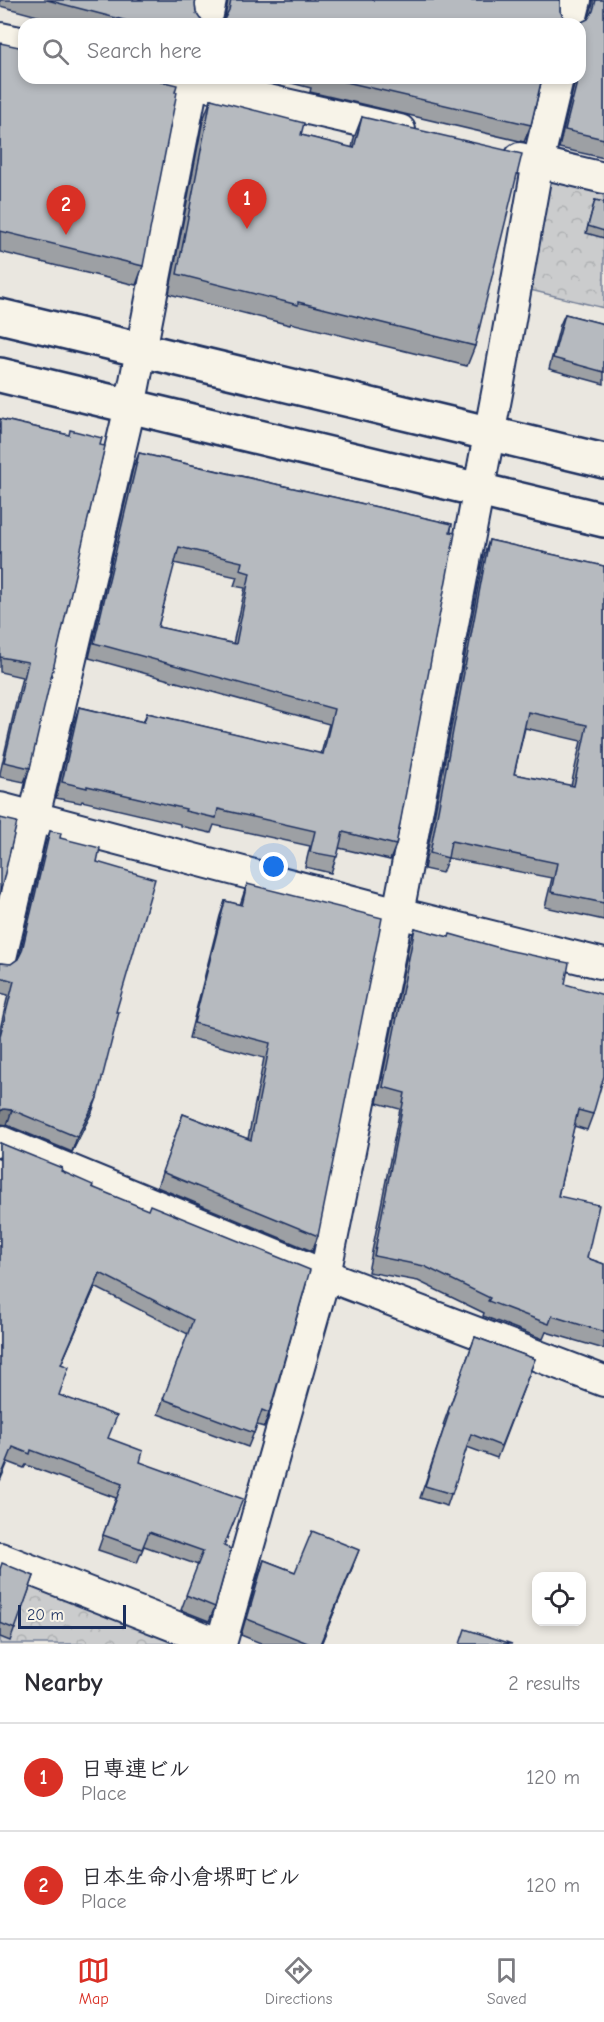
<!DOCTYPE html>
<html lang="en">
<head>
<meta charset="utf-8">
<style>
	body { margin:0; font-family:"Comic Neue","Klee One",sans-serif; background:#f2f2f3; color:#2b2b33 }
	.controls { position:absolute; right:18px; bottom:18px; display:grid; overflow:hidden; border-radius:12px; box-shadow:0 3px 9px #0003 }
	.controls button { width:54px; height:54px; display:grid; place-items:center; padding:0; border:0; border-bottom:2px solid #e1e1e2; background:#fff; color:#2b2b33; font:30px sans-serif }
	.scale { position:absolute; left:18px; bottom:15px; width:108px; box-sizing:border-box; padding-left:6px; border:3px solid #1b2f5e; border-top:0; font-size:16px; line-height:21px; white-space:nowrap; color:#1b2f5e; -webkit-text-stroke:4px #f7f3e8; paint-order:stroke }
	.you { position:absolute; left:274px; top:867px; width:21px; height:21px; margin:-15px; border:4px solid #fff; border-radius:50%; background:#1a73e8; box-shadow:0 0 0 9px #1a73e833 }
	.badge { display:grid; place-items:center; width:39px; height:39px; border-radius:50%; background:#d93025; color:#fff; font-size:20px; font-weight:700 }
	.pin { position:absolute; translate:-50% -50px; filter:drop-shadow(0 2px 3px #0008) }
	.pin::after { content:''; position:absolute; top:32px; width:21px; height:18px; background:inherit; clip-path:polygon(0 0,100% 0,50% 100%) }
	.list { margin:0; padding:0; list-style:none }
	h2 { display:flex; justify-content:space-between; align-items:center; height:78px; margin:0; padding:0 24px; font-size:26px }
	h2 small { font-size:20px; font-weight:400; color:#7c7c81 }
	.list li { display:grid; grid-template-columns:39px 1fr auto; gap:18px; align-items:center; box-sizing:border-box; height:108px; padding:0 24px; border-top:2px solid #e1e1e2 }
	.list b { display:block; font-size:22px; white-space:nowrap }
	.list p { margin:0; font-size:20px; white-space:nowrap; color:#7c7c81 }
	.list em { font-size:20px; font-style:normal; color:#7c7c81 }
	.icon { flex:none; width:33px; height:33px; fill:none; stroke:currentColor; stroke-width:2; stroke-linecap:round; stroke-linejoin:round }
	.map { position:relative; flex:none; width:604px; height:1644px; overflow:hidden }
	.search { position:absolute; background:#fff; box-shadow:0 3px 9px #0003; left:18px; right:18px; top:18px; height:66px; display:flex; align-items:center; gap:15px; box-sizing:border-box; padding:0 21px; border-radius:18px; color:#7c7c81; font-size:22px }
	.sheet { height:294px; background:#fff }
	nav { display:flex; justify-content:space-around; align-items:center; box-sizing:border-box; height:84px; border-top:2px solid #e1e1e2; background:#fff; font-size:16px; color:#7c7c81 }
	nav a { display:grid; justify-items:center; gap:3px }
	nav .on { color:#d93025 }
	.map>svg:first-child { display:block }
</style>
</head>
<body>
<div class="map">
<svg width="604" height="1644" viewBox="0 0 604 1644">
	<defs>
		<pattern id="forest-crowns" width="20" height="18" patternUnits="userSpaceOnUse" patternTransform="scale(1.5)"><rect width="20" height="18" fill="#cbcccd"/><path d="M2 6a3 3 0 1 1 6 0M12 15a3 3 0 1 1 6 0" fill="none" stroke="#aeb0b2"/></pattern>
	</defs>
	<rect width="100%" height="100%" fill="#eae7e0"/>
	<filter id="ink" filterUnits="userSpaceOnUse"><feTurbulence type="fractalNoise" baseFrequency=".0167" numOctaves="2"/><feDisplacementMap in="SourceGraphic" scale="12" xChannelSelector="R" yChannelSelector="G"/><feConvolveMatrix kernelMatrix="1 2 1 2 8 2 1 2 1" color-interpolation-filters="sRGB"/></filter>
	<g filter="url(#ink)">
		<g fill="url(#forest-crowns)" stroke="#737e96" stroke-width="1.5">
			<polygon points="549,179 604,192 604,308 530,290"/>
			<polygon points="0,1566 195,1644 0,1644"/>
		</g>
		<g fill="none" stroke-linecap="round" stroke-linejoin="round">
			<g stroke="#1b2f5e" stroke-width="34">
				<g id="street">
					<polyline points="206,24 211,0"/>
					<polyline points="570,24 576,0"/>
					<polyline points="0,38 24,43"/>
					<polyline points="172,78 400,130"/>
					<polyline points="520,158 604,178"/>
					<polyline points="0,808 398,913 604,964"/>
					<polyline points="0,962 130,407 194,78"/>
					<polyline points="0,1141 325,1275 604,1381"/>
					<polyline points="0,1558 220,1644"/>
					<polyline points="221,1644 325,1275 398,913 498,388 538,162 558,78"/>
				</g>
			</g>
			<g stroke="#1b2f5e" stroke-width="38">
				<g id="secondary">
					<polyline points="0,316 604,461"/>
					<polyline points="0,375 604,520"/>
				</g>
			</g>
			<use href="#street" stroke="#f7f3e8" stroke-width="30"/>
			<use href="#secondary" stroke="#f7f3e8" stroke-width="33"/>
		</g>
		<g fill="#9da0a4" stroke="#1b2f5e" stroke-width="1.5" fill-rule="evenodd">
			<polygon points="0,0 196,0 195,4 196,13 200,19 209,24 218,23 225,18 228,0 560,0 560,11 565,20 573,24 580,23 588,19 593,4 593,0 604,0 604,158 559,148 575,81 575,78 580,78 580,24 67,24 0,6"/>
			<polygon points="0,43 143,266 136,285 0,252"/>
			<polygon points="272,78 542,78 531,125 524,142 310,92 311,88"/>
			<polygon points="211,99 301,135 352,148 354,138 362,117 475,346 467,366 291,323 290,325 169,294 203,120"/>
			<polygon points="595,200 604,202 604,238 586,233"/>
			<polygon points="565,314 604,324 604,384 549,369 560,325"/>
			<polygon points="0,419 69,435 30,768 24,782 0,777 0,773 22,677 0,672"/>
			<path d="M139,453L452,524L396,845L390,860L339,848L331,873L305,867L310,846L214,825L211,833L180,826V824L82,801L81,803L56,798L74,722L79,707L143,722L147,713L321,754L329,724L89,658L133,468ZM174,563L237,577L234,586L245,588L233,644L158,627Z"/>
			<path d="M489,540L604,566V920L545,907L552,878L448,858L442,873L424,869L484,556ZM525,728L581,741L571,786L514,774Z"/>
			<polygon points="50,831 60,838 97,862 116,1012 92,1112 72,1152 7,1125 0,1124 0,1029 8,995 0,993 0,963 11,964 19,958 45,845"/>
			<polygon points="247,884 318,1236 312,1251 157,1187 183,1114 248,1139 264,1058 189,1038 220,916 225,901 240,905"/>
			<polygon points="415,928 565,984 593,1114 587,1130 574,1126 558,1196 587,1258 604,1264 604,1349 546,1332 543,1339 483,1316 484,1313 418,1281 368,1272 400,1109 377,1103 409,944"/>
			<polygon points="0,1143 92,1187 269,1413 264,1427 257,1425 248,1447 158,1414 188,1334 95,1287 61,1364 59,1395 108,1438 140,1462 237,1513 224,1546 215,1607 209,1621 181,1610 198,1565 144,1546 137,1563 98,1550 116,1498 26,1465 24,1468 8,1462 0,1481"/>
			<polygon points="475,1337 535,1359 497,1458 467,1447 447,1506 420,1498 445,1425 443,1425"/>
			<polygon points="264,1560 295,1572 353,1566 321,1644 263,1644 241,1635 258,1576"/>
			<polygon points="0,1568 34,1576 10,1641 0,1637"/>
		</g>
		<g fill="#7f8286" stroke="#1b2f5e" stroke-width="1.5">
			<polygon points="97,1098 92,1112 72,1152 77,1137"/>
			<polygon points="4,1109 12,1110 7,1125 0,1124 0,1111"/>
			<polygon points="100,1273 95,1287 55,1378"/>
			<polygon points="359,1550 321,1644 320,1644"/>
		</g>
		<g fill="#b6babf" stroke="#1b2f5e" stroke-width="1.5" fill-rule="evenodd">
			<polygon points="47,0 196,0 195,4 196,13 200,19 209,24 218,23 225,18 229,10 231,0 560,0 560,11 565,20 573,24 580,23 588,19 593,11 596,0 604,0 604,139 565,130 578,78 580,78 581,64 580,54 580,24 139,24"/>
			<polygon points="0,43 24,48 24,78 148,78 177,85 175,92 177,92 143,266 0,231"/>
			<polygon points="329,78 542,78 531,125"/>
			<polygon points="211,99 304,123 301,135 354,148 362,117 522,154 475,346 298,302 298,305 177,274"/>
			<polygon points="595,200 604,202 604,231 588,226"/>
			<polygon points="565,314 604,324 604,372 553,358"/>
			<polygon points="0,419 69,435 70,430 102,438 100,445 105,446 30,768 4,762 28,662 0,657"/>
			<path d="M139,453L452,524L450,532L455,533L396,845L343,832L337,857L310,852L315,831L218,809L216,818L185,811L186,809L87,786V788L62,782L79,707L144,722L147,713L323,754L334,709L94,643ZM179,547L242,562L240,570L250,573L236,644L158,627Z"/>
			<path d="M489,540L604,566V903L551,892L557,863L451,841L448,858L430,853ZM528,712L587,725L574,786L514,774Z"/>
			<polygon points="0,818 17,822 0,894"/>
			<polygon points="50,831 61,833 60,838 100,848 97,862 155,879 116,1012 119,1012 97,1098 77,1137 12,1110 4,1109 0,1111 0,1036 14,981 0,977 0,963 11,964 18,959 22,951"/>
			<polygon points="247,884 382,918 318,1236 162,1172 183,1114 251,1140 270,1043 194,1023 225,901 242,905"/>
			<polygon points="415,928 449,937 450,934 507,950 569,963 565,984 604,995 604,1076 593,1114 578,1110 558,1196 599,1205 587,1258 604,1264 604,1332 552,1316 549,1324 488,1301 490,1298 424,1266 374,1256 405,1093 383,1087"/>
			<polygon points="0,1143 62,1168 61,1171 93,1185 92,1187 148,1210 150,1205 310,1270 269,1413 262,1410 254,1433 163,1399 193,1320 100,1273 61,1364 69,1367 59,1395 117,1416 108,1438 143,1451 140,1462 243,1499 224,1546 231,1549 215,1607 186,1595 203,1551 149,1532 142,1549 103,1535 122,1484 31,1450 30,1454 13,1447 0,1479"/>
			<polygon points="475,1337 535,1359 501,1446 471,1434 452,1494 425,1486 449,1413 448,1412"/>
			<polygon points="312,1531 359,1550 320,1644 310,1644 247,1619 264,1560 295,1572"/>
			<polygon points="2,1563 34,1576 15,1629 0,1623 0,1569"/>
			<polygon points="465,1629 512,1644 460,1644"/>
		</g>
	</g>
</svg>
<div class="controls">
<button><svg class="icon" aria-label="locate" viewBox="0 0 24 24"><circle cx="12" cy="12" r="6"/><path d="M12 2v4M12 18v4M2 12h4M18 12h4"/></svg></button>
</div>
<div class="scale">20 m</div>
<div class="you"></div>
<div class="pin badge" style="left:247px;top:229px">1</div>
<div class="pin badge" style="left:66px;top:235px">2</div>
<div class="search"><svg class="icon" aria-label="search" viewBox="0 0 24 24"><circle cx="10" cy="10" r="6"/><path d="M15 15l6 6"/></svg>Search here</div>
</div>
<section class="sheet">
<h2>Nearby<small>2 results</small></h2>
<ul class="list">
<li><span class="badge">1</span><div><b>日専連ビル</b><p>Place</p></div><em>120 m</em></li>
<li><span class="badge">2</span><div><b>日本生命小倉堺町ビル</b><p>Place</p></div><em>120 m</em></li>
</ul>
</section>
<nav>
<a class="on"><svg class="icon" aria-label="map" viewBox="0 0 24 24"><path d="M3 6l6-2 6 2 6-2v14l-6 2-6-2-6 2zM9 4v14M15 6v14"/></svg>Map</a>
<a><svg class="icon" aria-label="directions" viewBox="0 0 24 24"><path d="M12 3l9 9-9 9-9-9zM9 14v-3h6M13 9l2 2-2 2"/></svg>Directions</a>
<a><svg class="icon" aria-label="saved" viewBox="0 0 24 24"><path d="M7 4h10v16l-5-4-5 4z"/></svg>Saved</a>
</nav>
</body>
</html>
